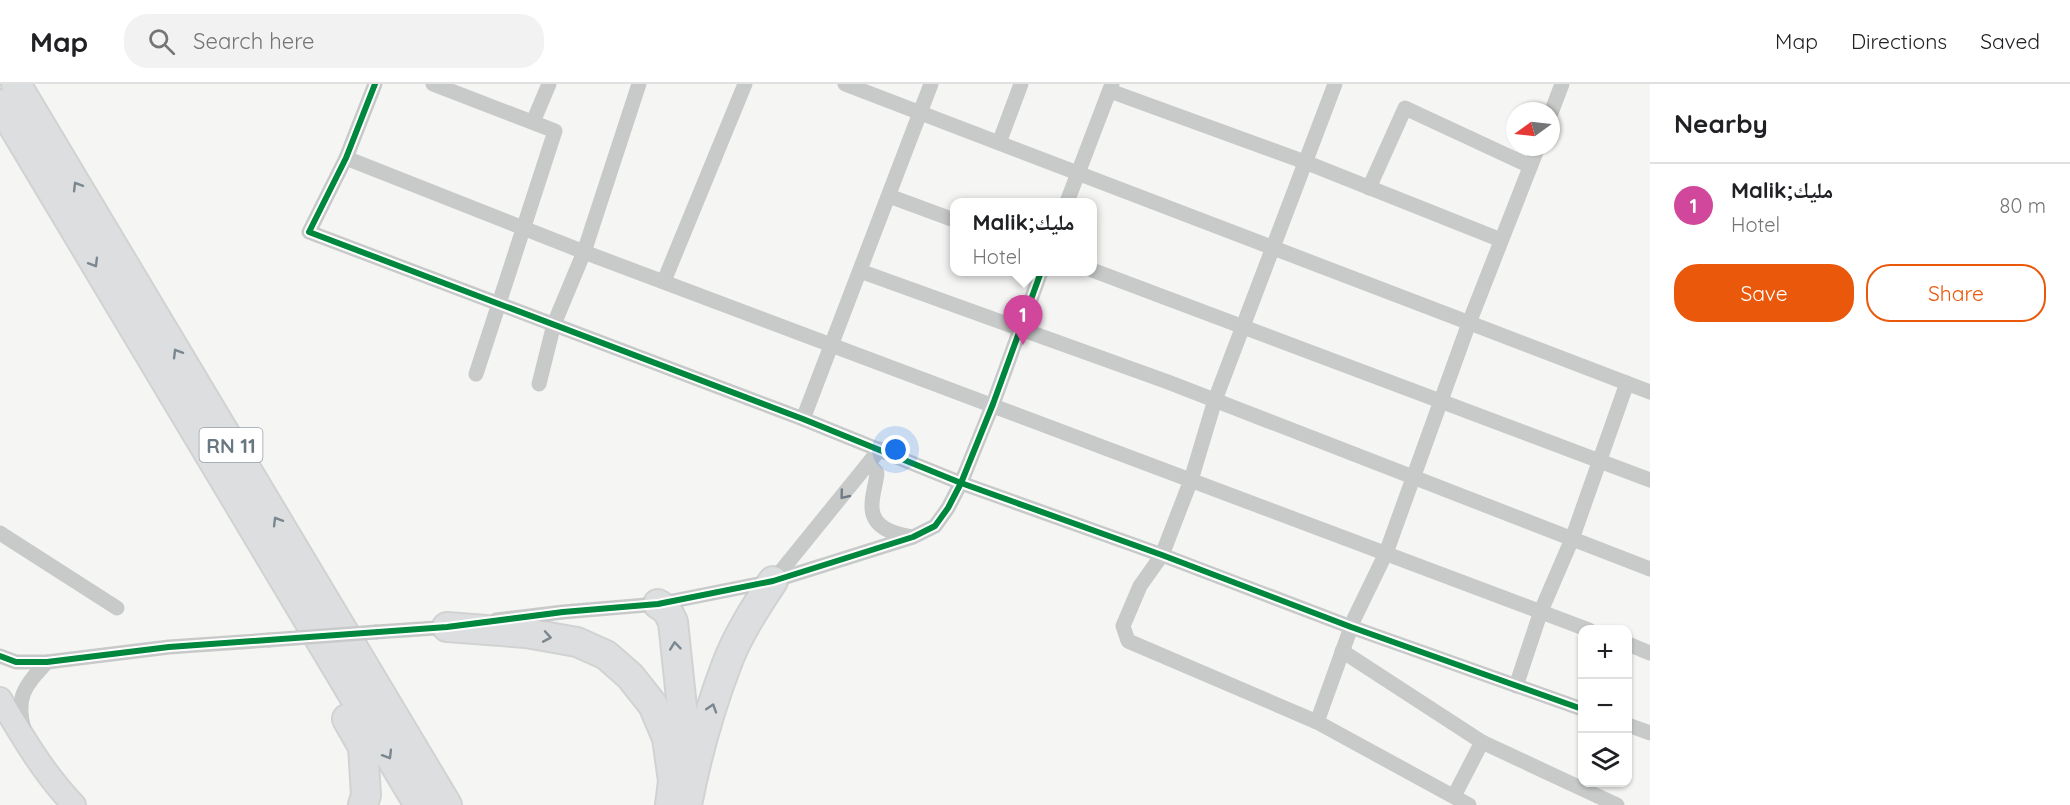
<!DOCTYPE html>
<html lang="en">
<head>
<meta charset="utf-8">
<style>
	body { margin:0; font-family:Quicksand,"Noto Naskh Arabic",sans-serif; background:#f2f2f2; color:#202124 }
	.controls { position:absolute; right:18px; bottom:18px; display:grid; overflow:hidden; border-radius:12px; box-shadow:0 2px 4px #0004 }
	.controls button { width:54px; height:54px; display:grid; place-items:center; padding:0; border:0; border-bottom:2px solid #e0e0e0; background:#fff; color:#202124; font:30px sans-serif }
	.compass { position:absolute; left:1506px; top:18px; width:54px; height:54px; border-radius:50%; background:#fff; box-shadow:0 2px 4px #0004; rotate:255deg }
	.you { position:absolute; left:896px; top:366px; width:21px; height:21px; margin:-15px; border:4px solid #fff; border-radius:50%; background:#1a73e8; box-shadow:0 0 0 9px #1a73e833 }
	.badge { display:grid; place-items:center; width:39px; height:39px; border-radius:50%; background:#ea580c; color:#fff; font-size:20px; font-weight:700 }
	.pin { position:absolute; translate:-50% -50px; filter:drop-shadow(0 2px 3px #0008) }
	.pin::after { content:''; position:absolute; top:32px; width:21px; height:18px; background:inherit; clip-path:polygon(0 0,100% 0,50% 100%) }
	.popup { position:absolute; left:950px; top:114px; width:147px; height:78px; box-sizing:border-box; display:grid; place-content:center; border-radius:12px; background:#fff; filter:drop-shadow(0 2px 4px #0005); font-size:20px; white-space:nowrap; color:#757577 }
	.popup b { font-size:22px; color:#202124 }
	.popup::after { content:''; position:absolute; left:50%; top:100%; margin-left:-12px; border:12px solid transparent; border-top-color:#fff }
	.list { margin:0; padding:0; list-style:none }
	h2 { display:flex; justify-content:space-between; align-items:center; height:78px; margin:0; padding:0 24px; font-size:26px }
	h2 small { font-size:20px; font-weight:400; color:#757577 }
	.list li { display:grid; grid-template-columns:39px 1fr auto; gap:18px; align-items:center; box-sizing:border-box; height:84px; padding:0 24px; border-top:2px solid #e0e0e0 }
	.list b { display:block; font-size:22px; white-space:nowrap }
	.list p { margin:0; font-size:20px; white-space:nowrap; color:#757577 }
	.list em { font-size:20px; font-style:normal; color:#757577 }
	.actions { display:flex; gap:12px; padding:18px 24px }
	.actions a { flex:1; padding:14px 0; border:2px solid #ea580c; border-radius:24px; text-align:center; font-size:21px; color:#ea580c }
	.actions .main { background:#ea580c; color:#fff }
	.icon { flex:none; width:33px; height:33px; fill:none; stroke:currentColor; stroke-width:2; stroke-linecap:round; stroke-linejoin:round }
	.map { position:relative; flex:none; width:1650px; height:721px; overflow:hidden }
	header { display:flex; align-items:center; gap:36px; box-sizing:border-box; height:84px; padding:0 30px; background:#fff; border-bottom:2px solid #e0e0e0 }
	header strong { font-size:28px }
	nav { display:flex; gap:33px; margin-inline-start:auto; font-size:21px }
	.search { width:420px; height:54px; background:#f2f2f2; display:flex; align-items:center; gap:15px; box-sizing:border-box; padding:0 21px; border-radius:24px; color:#757577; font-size:22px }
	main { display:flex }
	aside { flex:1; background:#fff }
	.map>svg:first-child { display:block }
</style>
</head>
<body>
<header>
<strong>Map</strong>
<div class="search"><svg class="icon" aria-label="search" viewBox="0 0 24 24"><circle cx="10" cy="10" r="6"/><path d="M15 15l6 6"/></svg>Search here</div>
<nav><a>Map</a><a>Directions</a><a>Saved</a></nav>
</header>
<main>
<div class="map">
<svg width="1650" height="721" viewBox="0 0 1650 721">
	<rect width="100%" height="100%" fill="#f5f5f4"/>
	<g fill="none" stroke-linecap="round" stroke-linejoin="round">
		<g stroke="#d1d2d2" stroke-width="26">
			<path id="secondary" d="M0,615C22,652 44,690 74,721"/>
		</g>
		<g stroke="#d1d2d2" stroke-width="32">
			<g id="highway">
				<polyline points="16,0 447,721"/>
				<polyline points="0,20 419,721"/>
				<polyline points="658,520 667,526 673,538 688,680"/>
				<polyline points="447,543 526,549 577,558 606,571 630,592 653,621 667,654 673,697 670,721"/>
				<polyline points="347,635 363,663 366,711 363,721"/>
				<path d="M687,721C696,674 709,627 726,582C737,552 755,524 773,497"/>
			</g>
		</g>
		<g stroke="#c8caca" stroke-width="15">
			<polyline points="375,0 346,74 309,148 803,335 961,399 1162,471 1351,543 1582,625"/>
			<polyline points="433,0 555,47 476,290"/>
			<polyline points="845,0 1650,308"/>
			<polyline points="1335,0 1215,316 1191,396 1162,471 1140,502 1123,542 1128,557 1317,638 1469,721"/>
			<polyline points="1110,7 1305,78 1501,156"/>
			<polyline points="1551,29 1562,0"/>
			<polyline points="533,38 549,0"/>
			<polyline points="999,59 1021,0"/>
			<polyline points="346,74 584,168 1589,546"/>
			<polyline points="1369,104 1405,24 1530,82"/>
			<polyline points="889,112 954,136"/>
			<polyline points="1067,118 1112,0"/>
			<polyline points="1092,186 1650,396"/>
			<polyline points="860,187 1168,298 1650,485"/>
			<polyline points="664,197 745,0"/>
			<polyline points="539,300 554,240 584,168 639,0"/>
			<polyline points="803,335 931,0"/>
			<path d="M869,380L877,389C876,400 872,410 872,421C871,444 894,450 912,453"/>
			<polyline points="0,449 117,524"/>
			<polyline points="773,497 880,365"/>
			<polyline points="496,536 563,528 658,520 773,497 913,453 935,442 948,424 961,399 993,320 1041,188"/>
			<polyline points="376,548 451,543"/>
			<polyline points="1628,560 1650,569"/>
			<polyline points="1342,567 1482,658 1617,721"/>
			<polyline points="0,572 16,578 47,578 169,563 269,556"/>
			<polyline points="1516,602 1541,527 1572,455 1627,299"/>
			<polyline points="1317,638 1354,535 1386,469 1469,239 1538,63"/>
			<polyline points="1628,641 1650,649"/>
			<path d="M24,646C15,612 25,602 47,578"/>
			<polyline points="1454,712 1482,658"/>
		</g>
		<use href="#secondary" stroke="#dddedf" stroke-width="22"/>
		<use href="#highway" stroke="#dddedf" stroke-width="28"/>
		<polyline stroke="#c8caca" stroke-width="15" points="269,556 376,548"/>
		<g stroke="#fff" stroke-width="10">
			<g id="cycleway">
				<polyline points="375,0 346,74 309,148 803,335 961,399 1162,471 1351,543 1582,625"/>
				<polyline points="0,572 16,578 47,578 169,563 447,543 563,528 658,520 773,497 913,453 935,442 948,424 961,399 993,320 1041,188"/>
			</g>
		</g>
		<use href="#cycleway" stroke="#00873e" stroke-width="6"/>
	</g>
	<defs><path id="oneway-chevron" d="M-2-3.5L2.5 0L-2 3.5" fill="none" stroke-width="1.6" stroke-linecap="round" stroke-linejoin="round" transform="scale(1.5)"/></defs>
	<g stroke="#7a8790">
		<use href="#oneway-chevron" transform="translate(77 102) rotate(-121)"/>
		<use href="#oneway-chevron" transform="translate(94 179) rotate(59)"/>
		<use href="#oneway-chevron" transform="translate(177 269) rotate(-121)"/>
		<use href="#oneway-chevron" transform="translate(277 437) rotate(-121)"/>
		<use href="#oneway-chevron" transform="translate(547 553) rotate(10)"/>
		<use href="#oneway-chevron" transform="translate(675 562) rotate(-96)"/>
		<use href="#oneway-chevron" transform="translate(712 624) rotate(-72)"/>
		<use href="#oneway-chevron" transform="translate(388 671) rotate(59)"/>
	</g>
	<use stroke="#6d7c86" href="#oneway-chevron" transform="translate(844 411) rotate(129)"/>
	<g text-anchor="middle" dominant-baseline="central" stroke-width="6" stroke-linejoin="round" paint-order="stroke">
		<rect fill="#fff" stroke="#95a0a8" stroke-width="1.5" x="199.5" y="344" width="63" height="34" rx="4.5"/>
		<g font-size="20" font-weight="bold" fill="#687882">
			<text x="231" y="361">RN 11</text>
		</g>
	</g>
</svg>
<div class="controls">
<button>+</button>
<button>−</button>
<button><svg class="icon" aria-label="layers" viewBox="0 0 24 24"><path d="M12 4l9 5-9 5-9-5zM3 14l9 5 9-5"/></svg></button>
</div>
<svg class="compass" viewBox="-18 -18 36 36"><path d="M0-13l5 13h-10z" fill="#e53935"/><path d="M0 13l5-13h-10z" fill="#757577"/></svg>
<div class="you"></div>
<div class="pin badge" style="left:1023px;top:261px;background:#d1479c">1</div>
<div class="popup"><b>Malik;مليك</b>Hotel</div>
</div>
<aside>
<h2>Nearby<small></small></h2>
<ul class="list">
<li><span class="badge" style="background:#d1479c">1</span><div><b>Malik;مليك</b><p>Hotel</p></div><em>80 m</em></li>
</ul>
<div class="actions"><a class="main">Save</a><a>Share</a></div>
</aside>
</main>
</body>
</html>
